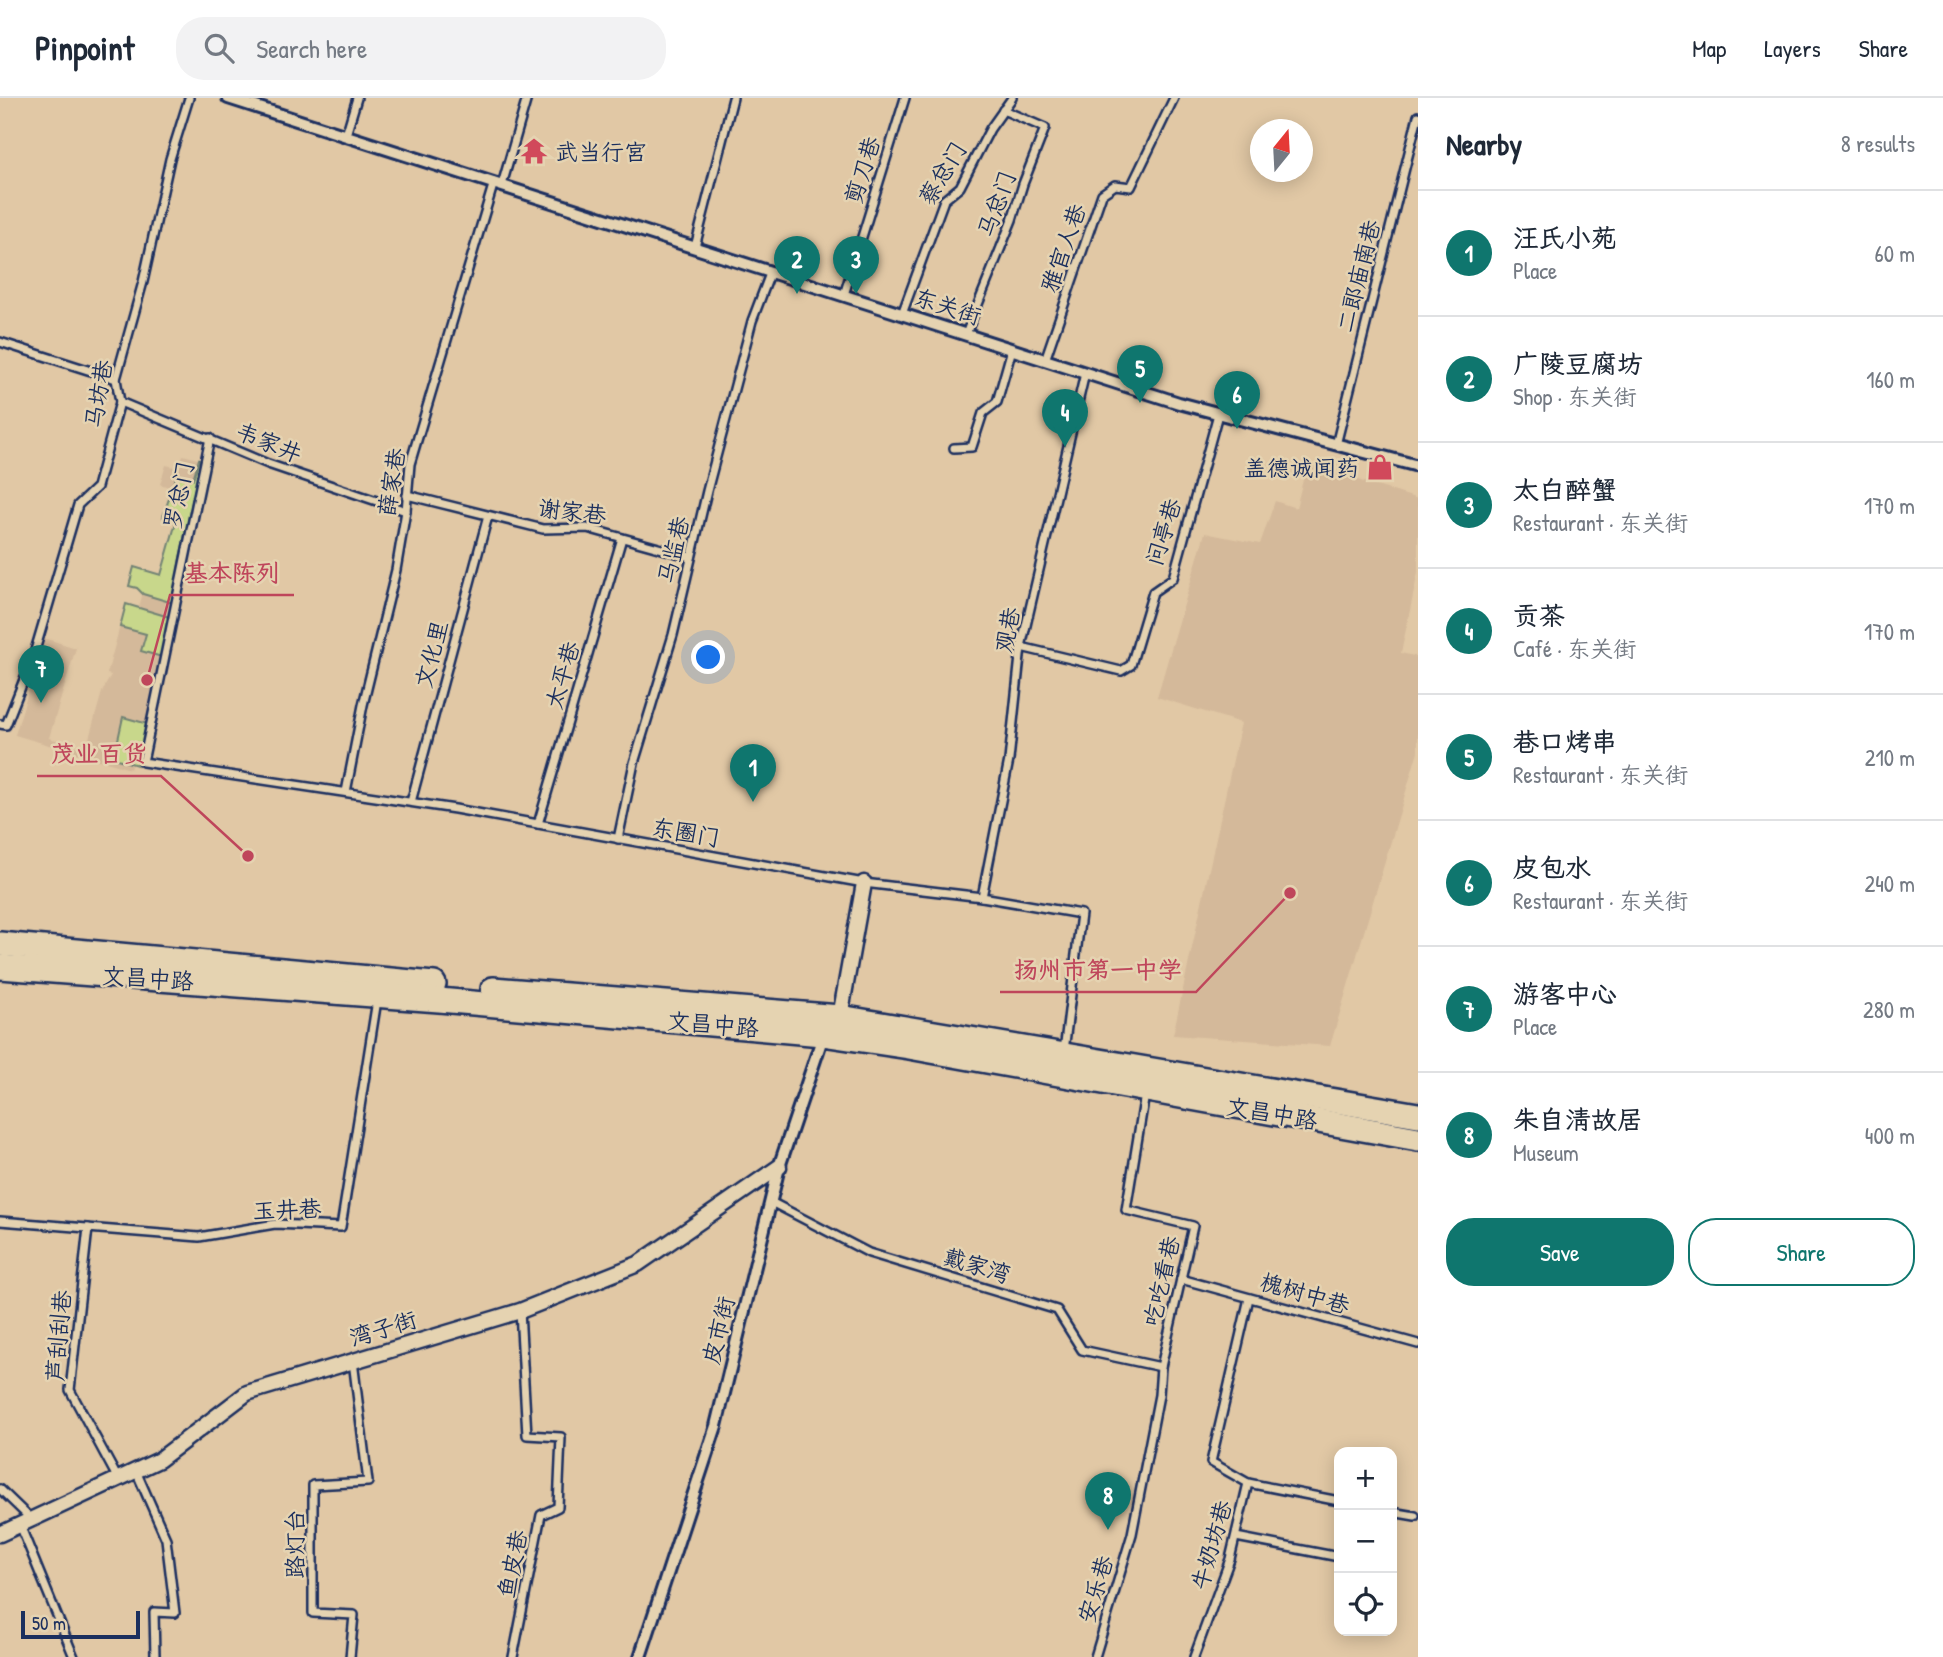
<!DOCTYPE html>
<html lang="en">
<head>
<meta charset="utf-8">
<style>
	body { margin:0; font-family:"Patrick Hand","LXGW WenKai TC",sans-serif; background:#f2f2f3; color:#1f2937 }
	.controls { position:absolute; right:21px; bottom:21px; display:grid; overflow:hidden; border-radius:14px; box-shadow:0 4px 18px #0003 }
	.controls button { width:63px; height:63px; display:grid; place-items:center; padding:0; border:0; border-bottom:2px solid #e0e1e3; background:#fff; color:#1f2937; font:35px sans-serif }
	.compass { position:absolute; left:1250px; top:21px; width:63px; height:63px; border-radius:50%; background:#fff; box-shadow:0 4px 18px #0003; rotate:18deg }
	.scale { position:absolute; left:21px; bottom:18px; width:119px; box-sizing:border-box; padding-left:7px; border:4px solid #1b2f5e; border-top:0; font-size:19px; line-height:24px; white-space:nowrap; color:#1b2f5e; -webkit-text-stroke:5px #e5d3b1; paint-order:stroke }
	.you { position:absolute; left:709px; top:560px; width:24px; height:24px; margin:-18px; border:5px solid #fff; border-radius:50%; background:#1a73e8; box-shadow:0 0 0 10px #1a73e833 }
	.badge { display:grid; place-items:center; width:46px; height:46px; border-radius:50%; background:#0f766e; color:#fff; font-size:23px; font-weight:700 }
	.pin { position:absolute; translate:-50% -58px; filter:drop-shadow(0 2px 4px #0008) }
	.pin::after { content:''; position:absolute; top:37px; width:24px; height:21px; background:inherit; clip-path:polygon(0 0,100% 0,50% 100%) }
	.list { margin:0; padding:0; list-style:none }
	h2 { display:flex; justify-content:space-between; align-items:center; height:91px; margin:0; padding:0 28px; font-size:30px }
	h2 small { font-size:23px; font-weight:400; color:#747a83 }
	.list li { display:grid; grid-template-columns:46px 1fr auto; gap:21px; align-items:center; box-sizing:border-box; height:126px; padding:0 28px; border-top:2px solid #e0e1e3 }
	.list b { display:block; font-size:26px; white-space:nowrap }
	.list p { margin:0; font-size:23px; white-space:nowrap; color:#747a83 }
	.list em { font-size:23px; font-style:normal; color:#747a83 }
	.actions { display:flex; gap:14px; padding:21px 28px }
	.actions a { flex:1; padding:16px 0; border:2px solid #0f766e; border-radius:28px; text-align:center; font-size:24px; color:#0f766e }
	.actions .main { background:#0f766e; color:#fff }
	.icon { flex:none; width:38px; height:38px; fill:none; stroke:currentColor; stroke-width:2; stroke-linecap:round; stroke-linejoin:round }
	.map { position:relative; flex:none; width:1418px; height:1559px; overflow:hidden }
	header { display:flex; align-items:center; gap:42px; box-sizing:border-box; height:98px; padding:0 35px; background:#fff; border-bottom:2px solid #e0e1e3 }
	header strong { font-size:33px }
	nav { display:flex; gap:38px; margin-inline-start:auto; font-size:24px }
	.search { width:490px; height:63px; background:#f2f2f3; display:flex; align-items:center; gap:18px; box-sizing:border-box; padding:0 24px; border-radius:28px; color:#747a83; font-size:26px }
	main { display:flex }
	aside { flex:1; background:#fff }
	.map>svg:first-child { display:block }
</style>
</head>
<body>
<header>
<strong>Pinpoint</strong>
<div class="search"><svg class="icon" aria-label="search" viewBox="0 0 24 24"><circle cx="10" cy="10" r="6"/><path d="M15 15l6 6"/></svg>Search here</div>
<nav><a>Map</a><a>Layers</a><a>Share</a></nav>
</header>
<main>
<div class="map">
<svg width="1418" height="1559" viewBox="0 0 1418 1559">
	<rect width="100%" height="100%" fill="#e1c8a5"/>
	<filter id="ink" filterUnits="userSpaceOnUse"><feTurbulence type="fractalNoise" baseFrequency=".0143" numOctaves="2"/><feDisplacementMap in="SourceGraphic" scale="14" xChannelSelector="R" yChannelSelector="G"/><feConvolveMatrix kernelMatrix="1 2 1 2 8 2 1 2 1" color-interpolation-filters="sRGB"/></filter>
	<g filter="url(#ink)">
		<g fill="#d4b99a">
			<polygon points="183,357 201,362 169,519 162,558 165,559 137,667 132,666 130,671 15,637 44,540 76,550 49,640 86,651 102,594 111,577 107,576 126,506 139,510 143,494 129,488 134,469 161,477 176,424 163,419 172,390 160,386 166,367 179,370"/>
			<polygon points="1307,366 1418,401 1418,474 1401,555 1418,559 1418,653 1330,948 1173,937 1241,625 1157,599 1205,435 1260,446 1275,403 1296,410"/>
		</g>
		<g fill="#c8d78b" stroke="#728374" stroke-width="2">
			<polygon points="199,361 201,362 180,460 173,505 143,496 137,490 129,488 134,469 161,477 176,424 163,419 177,376 193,381"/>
			<polygon points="126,506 169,519 162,559 141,553 146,536 120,529"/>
			<polygon points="123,619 148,626 137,667 114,660"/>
		</g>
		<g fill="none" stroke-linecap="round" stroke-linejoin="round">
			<g stroke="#1b2f5e" stroke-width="12">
				<g id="service">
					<polyline points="346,37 357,0"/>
					<polyline points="502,87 527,0"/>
					<polyline points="695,149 733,0"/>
					<polyline points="844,197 905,0"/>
					<polyline points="902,216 944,102 960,89 990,31 1012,0"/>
					<polyline points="966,236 1012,122 1023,86 1045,30 1003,12"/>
					<polyline points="0,244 116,281"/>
					<polyline points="1045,262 1102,96 1115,87 1131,89 1174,0"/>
					<polyline points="120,304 268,366 406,413"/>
					<polyline points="210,340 143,664 455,711 864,785 982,799 1081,816 1064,953"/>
					<polyline points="1336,347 1418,18"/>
					<polyline points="954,350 972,349 983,315 997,304 1012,251"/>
					<polyline points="407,397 543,431 587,430 691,459"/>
					<polyline points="1021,549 1121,573 1131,567 1153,494 1173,480 1218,316"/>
					<polyline points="0,626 6,627 34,556 78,407 97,389 120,304 116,281 143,184 170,61 189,0"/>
					<polyline points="346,694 363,607 396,472 406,413 410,366 494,84"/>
					<polyline points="411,704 488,418"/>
					<polyline points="538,726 622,440"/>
					<polyline points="618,741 634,665 673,537 707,393 752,223 771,173"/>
					<polyline points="982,799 1009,662 1021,549 1085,275"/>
					<polyline points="771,1104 869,1155 1057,1212 1082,1252 1161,1269"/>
					<polyline points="0,1123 199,1139 275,1126 341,1129 377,902"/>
					<polyline points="88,1130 70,1292 118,1381"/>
					<polyline points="1181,1181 1418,1246"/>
					<polyline points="136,1373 166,1441 175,1515 154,1514 155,1559"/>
					<polyline points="1248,1385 1339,1403"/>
					<polyline points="0,1391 32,1422"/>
					<polyline points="1392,1414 1415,1418"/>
					<polyline points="20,1427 74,1559"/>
					<polyline points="1236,1439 1339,1459"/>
					<polyline points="350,1559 354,1517 313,1515 313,1387 368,1384 353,1263"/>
					<polyline points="513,1559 541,1417 558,1409 561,1339 527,1337 520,1213"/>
					<polyline points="1095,1559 1132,1436 1159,1297 1161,1269 1193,1128 1126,1112 1145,996"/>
					<polyline points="1194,1559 1230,1461 1248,1385 1211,1364 1249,1200"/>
				</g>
			</g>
			<g stroke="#1b2f5e" stroke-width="16">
				<g id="pedestrian">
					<polyline points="228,0 1179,305 1418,368"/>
					<polyline points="640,1559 716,1328 779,1069 824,935"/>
				</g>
			</g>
			<g stroke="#1b2f5e" stroke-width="19">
				<g id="minor">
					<polyline points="840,919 864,785"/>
					<polyline points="0,1436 159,1362 247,1295 520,1213 638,1166 779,1069"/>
				</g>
			</g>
			<g stroke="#1b2f5e" stroke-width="28">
				<g id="primary">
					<polyline points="0,846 434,886"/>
					<polyline points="0,869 439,902 822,936 909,949 1418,1041"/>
					<polyline points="493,891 840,919 1418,1017"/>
				</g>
			</g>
			<use href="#service" stroke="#e5d3b1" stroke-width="7"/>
			<use href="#pedestrian" stroke="#e5d3b1" stroke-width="10"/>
			<use href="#minor" stroke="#e5d3b1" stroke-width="14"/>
			<use href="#primary" stroke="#e5d3b1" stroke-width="23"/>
		</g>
	</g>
	<defs>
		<g id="temple-bare" transform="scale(2.1)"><path d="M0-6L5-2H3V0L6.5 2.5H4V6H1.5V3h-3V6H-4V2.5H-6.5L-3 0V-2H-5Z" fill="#d1495b" stroke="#e5d3b1" stroke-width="2.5" paint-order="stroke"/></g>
		<g id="shop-bare" transform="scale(2.1)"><path d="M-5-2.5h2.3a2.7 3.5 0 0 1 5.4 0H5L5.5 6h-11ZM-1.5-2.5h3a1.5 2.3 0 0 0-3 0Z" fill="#d1495b" stroke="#e5d3b1" stroke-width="2.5" paint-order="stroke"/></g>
	</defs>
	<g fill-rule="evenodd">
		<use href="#temple-bare" x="534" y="53"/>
		<use href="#shop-bare" x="1380" y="369"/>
	</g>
	<g text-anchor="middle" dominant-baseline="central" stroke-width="5" stroke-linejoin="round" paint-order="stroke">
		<g font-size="23" fill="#1b2f5e" stroke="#e5d3b1" text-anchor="start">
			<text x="555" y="53">武当行宫</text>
			<text x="1359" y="369" text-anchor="end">盖德诚闻药</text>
		</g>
		<g font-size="23" fill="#1b2f5e" stroke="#e5d3b1">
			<text transform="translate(862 72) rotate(-73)">剪刀巷</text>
			<text transform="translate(942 75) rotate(-59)">蔡总门</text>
			<text transform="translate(996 106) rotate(-70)">马总门</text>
			<text transform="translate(1063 150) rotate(-71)">雅官人巷</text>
			<text transform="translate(1358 178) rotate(-76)">二郎庙南巷</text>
			<text transform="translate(948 208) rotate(18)">东关街</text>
			<text transform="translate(98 296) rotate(-81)">马坊巷</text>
			<text transform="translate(269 344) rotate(22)">韦家井</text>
			<text transform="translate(391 384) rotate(-81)">薛家巷</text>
			<text transform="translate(178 397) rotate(-78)">罗总门</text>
			<text transform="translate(572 413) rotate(7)">谢家巷</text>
			<text transform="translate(1163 434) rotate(-73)">问亭巷</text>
			<text transform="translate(673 452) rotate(-77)">马监巷</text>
			<text transform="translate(1007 532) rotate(-79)">观巷</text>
			<text transform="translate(431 556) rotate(-75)">文化里</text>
			<text transform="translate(562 577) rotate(-74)">太平巷</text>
			<text transform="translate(686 734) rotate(10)">东圈门</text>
			<text transform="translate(148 880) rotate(4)">文昌中路</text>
			<text transform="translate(713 926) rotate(5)">文昌中路</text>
			<text transform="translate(1272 1015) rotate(10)">文昌中路</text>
			<text transform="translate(287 1111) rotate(-2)">玉井巷</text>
			<text transform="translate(977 1167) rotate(17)">戴家湾</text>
			<text transform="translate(1161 1183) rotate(-77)">吃吃看巷</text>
			<text transform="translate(1305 1195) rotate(16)">槐树中巷</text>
			<text transform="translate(383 1230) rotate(-17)">湾子街</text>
			<text transform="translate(718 1232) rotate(-76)">皮市街</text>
			<text transform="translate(58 1238) rotate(-85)">芦刮刮巷</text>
			<text transform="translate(294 1446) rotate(-90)">路灯台</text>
			<text transform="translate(1211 1447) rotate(-74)">牛奶坊巷</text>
			<text transform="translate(512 1466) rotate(-79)">鱼皮巷</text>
			<text transform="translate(1095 1491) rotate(-73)">安乐巷</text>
		</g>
	</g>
	<path fill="none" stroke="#bf465b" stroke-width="2.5" d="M147 582L170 497H294M248 758L161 678H37M1290 795L1196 894H1000"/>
	<g fill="#bf465b" stroke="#e5d3b1" stroke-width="2.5">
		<circle cx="147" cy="582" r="7"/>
		<circle cx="248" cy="758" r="7"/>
		<circle cx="1290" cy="795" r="7"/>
	</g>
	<g font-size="24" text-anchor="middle" font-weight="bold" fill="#bf465b" stroke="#e5d3b1" stroke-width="5" stroke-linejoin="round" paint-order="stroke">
		<text x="232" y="483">基本陈列</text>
		<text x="99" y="664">茂业百货</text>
		<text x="1098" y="880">扬州市第一中学</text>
	</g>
</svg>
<div class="controls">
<button>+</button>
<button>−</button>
<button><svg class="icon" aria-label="locate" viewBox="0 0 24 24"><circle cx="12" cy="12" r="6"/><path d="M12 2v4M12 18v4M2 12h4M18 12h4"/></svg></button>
</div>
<svg class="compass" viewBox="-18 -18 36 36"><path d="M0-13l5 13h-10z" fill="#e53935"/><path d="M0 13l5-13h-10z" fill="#747a83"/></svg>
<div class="scale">50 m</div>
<div class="you"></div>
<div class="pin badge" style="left:753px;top:704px">1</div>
<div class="pin badge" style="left:797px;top:196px">2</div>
<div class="pin badge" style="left:856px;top:196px">3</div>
<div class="pin badge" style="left:1065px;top:349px">4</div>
<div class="pin badge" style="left:1140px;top:305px">5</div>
<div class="pin badge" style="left:1237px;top:331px">6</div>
<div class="pin badge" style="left:41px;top:605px">7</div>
<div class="pin badge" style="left:1108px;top:1432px">8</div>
</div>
<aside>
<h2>Nearby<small>8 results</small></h2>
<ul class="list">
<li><span class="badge">1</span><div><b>汪氏小苑</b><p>Place</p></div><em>60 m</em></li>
<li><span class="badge">2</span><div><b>广陵豆腐坊</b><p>Shop · 东关街</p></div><em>160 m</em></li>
<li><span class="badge">3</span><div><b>太白醉蟹</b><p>Restaurant · 东关街</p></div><em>170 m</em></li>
<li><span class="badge">4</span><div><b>贡茶</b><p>Café · 东关街</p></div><em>170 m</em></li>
<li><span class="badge">5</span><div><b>巷口烤串</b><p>Restaurant · 东关街</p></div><em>210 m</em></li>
<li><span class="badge">6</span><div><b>皮包水</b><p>Restaurant · 东关街</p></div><em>240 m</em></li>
<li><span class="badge">7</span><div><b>游客中心</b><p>Place</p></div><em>280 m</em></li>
<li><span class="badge">8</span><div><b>朱自清故居</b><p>Museum</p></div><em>400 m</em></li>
</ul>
<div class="actions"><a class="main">Save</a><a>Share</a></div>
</aside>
</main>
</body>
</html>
